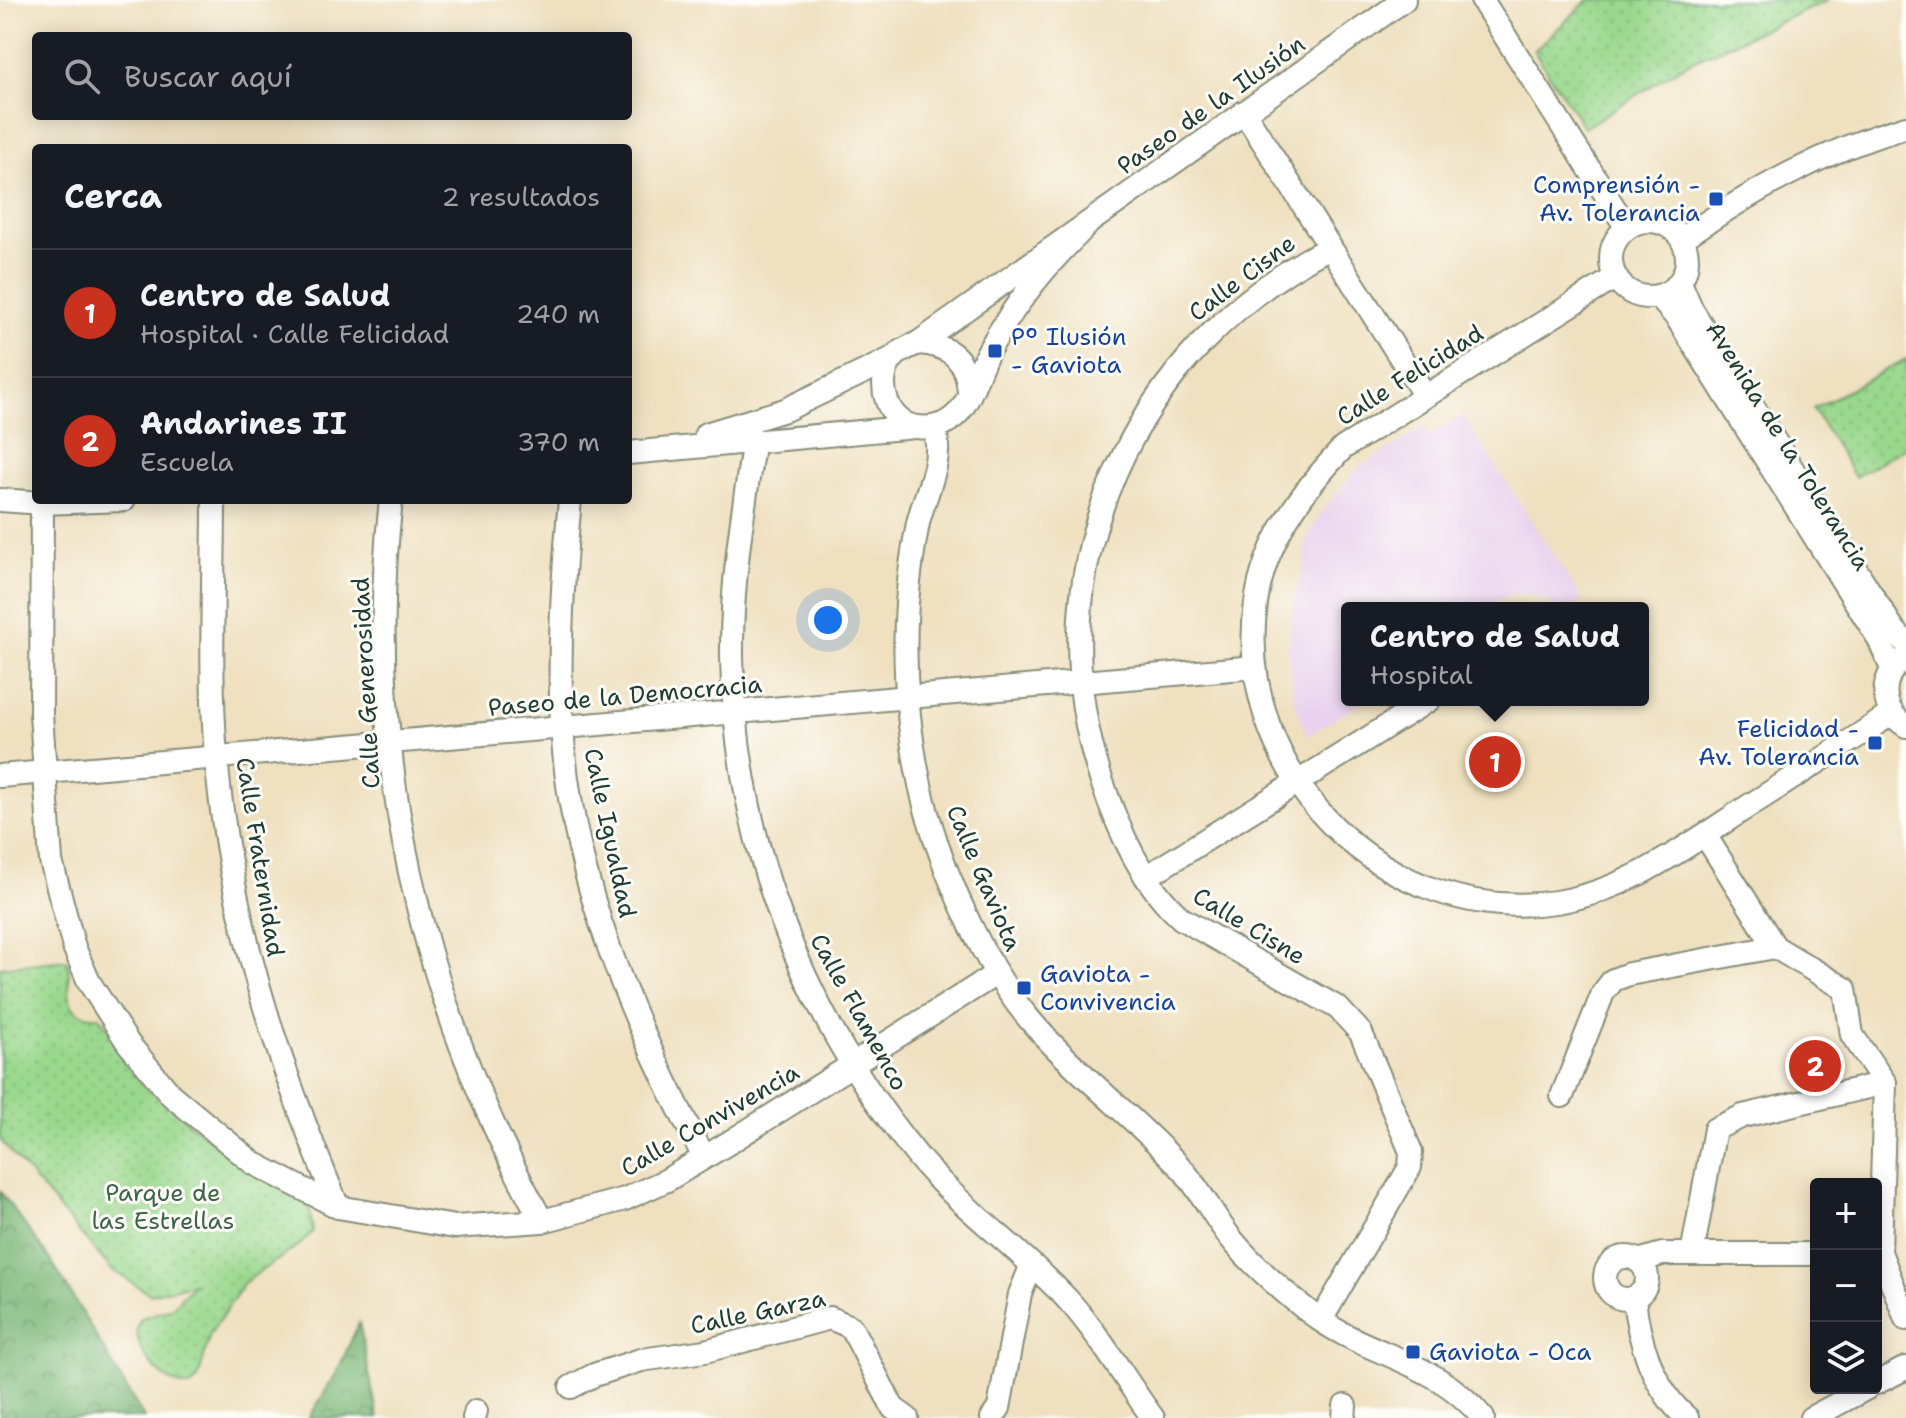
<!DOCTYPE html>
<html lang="es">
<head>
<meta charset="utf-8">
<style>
	body { margin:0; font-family:"Shantell Sans",sans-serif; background:#20242c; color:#f1f3f6 }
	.controls { position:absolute; right:24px; bottom:24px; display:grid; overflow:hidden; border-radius:8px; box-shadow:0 4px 20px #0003 }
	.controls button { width:72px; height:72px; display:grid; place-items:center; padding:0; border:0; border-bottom:2px solid #363941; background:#171b24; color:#f1f3f6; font:40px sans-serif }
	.you { position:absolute; left:828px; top:620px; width:28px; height:28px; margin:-20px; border:6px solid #fff; border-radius:50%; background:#1a73e8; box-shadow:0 0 0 12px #1a73e833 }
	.badge { display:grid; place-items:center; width:52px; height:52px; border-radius:50%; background:#c8321e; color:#fff; font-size:26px; font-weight:700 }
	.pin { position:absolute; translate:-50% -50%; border:4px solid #fff; box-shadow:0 2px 8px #0006 }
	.popup { position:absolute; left:1341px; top:602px; width:308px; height:104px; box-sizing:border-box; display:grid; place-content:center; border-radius:8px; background:#171b24; filter:drop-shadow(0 2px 6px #0005); font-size:26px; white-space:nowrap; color:#9ea1a6 }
	.popup b { font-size:30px; color:#f1f3f6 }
	.popup::after { content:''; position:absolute; left:50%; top:100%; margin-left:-16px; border:16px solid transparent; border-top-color:#171b24 }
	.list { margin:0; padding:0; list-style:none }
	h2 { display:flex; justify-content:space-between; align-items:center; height:104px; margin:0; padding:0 32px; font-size:34px }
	h2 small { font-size:26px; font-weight:400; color:#9ea1a6 }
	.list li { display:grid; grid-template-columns:52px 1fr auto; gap:24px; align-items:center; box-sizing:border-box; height:128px; padding:0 32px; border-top:2px solid #363941 }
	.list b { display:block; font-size:30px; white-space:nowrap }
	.list p { margin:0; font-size:26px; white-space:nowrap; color:#9ea1a6 }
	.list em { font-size:26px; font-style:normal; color:#9ea1a6 }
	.icon { flex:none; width:44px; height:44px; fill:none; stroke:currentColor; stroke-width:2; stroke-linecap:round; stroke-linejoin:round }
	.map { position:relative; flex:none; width:1906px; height:1418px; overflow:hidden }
	.search { position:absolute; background:#171b24; box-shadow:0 4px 20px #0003; left:32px; top:32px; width:600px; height:88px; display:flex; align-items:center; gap:20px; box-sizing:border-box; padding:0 28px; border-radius:8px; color:#9ea1a6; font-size:30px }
	.panel { position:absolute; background:#171b24; box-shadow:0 4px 20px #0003; left:32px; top:144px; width:600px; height:360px; border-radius:8px }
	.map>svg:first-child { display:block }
</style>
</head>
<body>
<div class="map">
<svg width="1906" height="1418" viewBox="0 0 1906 1418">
	<defs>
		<pattern id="green-dots" width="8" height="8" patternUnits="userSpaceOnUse" patternTransform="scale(2)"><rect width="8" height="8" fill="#9ad88d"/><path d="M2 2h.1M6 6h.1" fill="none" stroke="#84ba7a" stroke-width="1.8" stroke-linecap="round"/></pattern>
		<pattern id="forest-crowns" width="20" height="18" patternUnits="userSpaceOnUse" patternTransform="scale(2)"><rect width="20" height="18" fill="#7bb878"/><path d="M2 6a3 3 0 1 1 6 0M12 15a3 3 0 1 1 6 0" fill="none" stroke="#649763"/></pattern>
	</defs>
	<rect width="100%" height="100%" fill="#fdfcf7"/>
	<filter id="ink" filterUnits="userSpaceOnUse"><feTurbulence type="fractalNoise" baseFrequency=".0125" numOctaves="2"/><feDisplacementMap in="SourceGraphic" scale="16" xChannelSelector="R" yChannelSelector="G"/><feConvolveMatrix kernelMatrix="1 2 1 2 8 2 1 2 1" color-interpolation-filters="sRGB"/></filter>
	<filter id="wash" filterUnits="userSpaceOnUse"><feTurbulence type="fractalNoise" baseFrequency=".006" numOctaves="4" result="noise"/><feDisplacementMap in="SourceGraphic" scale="32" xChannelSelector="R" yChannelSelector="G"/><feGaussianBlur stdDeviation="1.8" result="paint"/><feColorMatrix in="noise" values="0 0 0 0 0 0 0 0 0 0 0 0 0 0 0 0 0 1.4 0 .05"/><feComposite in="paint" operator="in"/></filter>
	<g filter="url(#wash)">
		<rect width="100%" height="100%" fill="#efe0bf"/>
		<polygon fill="#e9d2ee" points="1463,415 1583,601 1569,608 1554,608 1549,601 1525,593 1507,595 1486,608 1347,608 1347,700 1366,700 1307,736 1294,698 1288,650 1292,608 1305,559 1303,545 1322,511 1357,469 1424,427 1430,435"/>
		<g fill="url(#green-dots)" stroke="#5c8a60" stroke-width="2">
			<polygon points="1588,0 1829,0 1686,64 1584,128 1534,51"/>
			<polygon points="1906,359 1906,447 1855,477 1813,409"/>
			<path d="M67,960C75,984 55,1016 98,1016L187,1122L249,1170L308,1201L313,1231L301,1244L245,1282L210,1334L198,1379L190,1387C163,1386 125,1344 141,1318L172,1308L193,1284L150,1294L112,1270L0,1140V967Z"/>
		</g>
		<g fill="url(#forest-crowns)" stroke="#4d7a56" stroke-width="2">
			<polygon points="0,1191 54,1265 144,1418 0,1418"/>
			<polygon points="359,1323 378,1418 309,1418 337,1372"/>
		</g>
	</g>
	<g filter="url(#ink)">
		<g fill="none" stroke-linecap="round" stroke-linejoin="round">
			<g stroke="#878e7a" stroke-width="26">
				<g id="street">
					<polyline points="1482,0 1627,228"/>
					<polyline points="1244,112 1425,396"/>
					<circle cx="1649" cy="259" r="38"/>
					<path d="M1087,225C1048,263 1016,301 989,350C978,369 972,400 956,415C945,426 932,429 917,427C886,422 875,382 892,359C898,351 910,347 918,343L1404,0"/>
					<path d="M1682,239C1752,191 1824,150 1906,127"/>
					<path d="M1616,277L1343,448C1302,491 1264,542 1256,603C1232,774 1386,927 1556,902C1626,891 1686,847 1744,809C1793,778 1843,746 1891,714"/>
					<polyline points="1680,282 1692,310 1894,630 1906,643"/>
					<polyline points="1658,296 1677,318 1879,639 1892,669"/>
					<path d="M918,343C950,345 967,359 969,392"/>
					<path d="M934,428C945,460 925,492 918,523C913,549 909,577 907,603C902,670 909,748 927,813C948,884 986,971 1036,1027C1081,1078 1137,1119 1183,1170C1200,1190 1213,1215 1229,1236C1250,1263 1292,1300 1320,1320C1376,1358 1436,1361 1483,1418"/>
					<polyline points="706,434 785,410 893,358"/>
					<path d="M754,439C743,511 731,584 732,656C735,838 801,1012 915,1153C959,1208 1020,1248 1068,1300C1100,1335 1125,1380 1153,1418"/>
					<polyline points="628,453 915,427"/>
					<polyline points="0,500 42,503 124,500"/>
					<path d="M214,500C214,585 209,671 216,756C230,920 275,1056 338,1207"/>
					<path d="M391,500C362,751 420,1001 542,1221"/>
					<path d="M570,500C563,575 558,650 562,725C570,878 633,1024 704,1157"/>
					<polyline points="42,503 41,714 51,861 74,947 89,982 128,1043 171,1095 253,1163 338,1207 455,1227 542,1221 625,1199 667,1180 730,1142 996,974"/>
					<path d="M1902,660C1878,679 1881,710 1906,726"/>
					<polyline points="0,776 1255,667"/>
					<polyline points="1705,835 1775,947 1845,989 1852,1035 1885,1083 1880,1252 1906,1319"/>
					<polyline points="1146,877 1429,700"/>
					<polyline points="1562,1096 1603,993 1613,980 1629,974 1775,947"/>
					<polyline points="1692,1254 1715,1129 1743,1116 1885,1083"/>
					<circle cx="1626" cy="1278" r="21"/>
					<polyline points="1638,1261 1662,1254 1816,1254"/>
					<path d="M1634,1298C1638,1340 1654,1390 1687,1418"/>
					<path d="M1321,1320L1410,1167L1411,1152L1361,1033L1338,1008L1182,919C1142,884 1118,829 1101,779C1031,566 1135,348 1330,247"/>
					<polyline points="1876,1383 1906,1368"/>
					<polyline points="571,1387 594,1375 641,1360 705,1351 830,1318 851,1327 893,1408 907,1418"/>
					<polyline points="474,1418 476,1411"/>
					<polyline points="992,1418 999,1408 1020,1294 1031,1267"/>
					<polyline points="1344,1418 1345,1406"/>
					<polyline points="1811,1418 1867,1388"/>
				</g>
			</g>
			<use href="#street" stroke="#fff" stroke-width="22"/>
		</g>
	</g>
	<g fill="#1a4fb4" stroke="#fdfcf7" stroke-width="3">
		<rect x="1708" y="191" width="16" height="16" rx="4"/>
		<rect x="987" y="343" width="16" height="16" rx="4"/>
		<rect x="1867" y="735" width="16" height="16" rx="4"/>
		<rect x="1016" y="980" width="16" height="16" rx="4"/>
		<rect x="1405" y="1344" width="16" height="16" rx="4"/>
	</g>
	<g text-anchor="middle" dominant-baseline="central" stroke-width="6" stroke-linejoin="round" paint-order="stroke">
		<g font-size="24" fill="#1f3d34" stroke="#fdfcf7">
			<text transform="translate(1211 105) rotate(-35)">Paseo de la Ilusión</text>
			<text transform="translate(1242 278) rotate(-37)">Calle Cisne</text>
			<text transform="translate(1410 375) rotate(-32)">Calle Felicidad</text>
			<text transform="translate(1788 446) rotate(58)">Avenida de la Tolerancia</text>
			<text transform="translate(366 683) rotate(-93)">Calle Generosidad</text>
			<text transform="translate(625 696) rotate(-5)">Paseo de la Democracia</text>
			<text transform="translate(610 833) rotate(78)">Calle Igualdad</text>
			<text transform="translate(260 857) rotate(81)">Calle Fraternidad</text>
			<text transform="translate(984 878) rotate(67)">Calle Gaviota</text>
			<text transform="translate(1249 926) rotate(31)">Calle Cisne</text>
			<text transform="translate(859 1012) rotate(61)">Calle Flamenco</text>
			<text transform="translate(710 1120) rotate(-30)">Calle Convivencia</text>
			<text transform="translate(758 1312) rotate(-12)">Calle Garza</text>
		</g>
		<g font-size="24" fill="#164399" stroke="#fdfcf7" text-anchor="start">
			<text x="1700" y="185" text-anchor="end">Comprensión -<tspan x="1700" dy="28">Av. Tolerancia</tspan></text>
			<text x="1011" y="337">Pº Ilusión<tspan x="1011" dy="28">- Gaviota</tspan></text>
			<text x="1859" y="729" text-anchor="end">Felicidad -<tspan x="1859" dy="28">Av. Tolerancia</tspan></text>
			<text x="1040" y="974">Gaviota -<tspan x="1040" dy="28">Convivencia</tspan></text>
			<text x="1429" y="1352">Gaviota - Oca</text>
		</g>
		<g font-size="24" fill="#3e644a" stroke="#fdfcf7">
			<text x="163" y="1193">Parque de<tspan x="163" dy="28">las Estrellas</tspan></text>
		</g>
	</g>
</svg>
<div class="controls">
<button>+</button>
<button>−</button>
<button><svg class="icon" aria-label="layers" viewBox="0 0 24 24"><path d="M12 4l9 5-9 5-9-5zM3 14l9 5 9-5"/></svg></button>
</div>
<div class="you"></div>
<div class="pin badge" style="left:1495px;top:762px">1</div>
<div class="popup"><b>Centro de Salud</b>Hospital</div>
<div class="pin badge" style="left:1815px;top:1066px">2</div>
<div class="search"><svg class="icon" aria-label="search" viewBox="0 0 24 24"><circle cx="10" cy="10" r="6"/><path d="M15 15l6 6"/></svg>Buscar aquí</div>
<section class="panel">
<h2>Cerca<small>2 resultados</small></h2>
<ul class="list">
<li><span class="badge">1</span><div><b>Centro de Salud</b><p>Hospital · Calle Felicidad</p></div><em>240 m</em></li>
<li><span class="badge">2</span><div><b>Andarines II</b><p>Escuela</p></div><em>370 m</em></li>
</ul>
</section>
</div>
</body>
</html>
